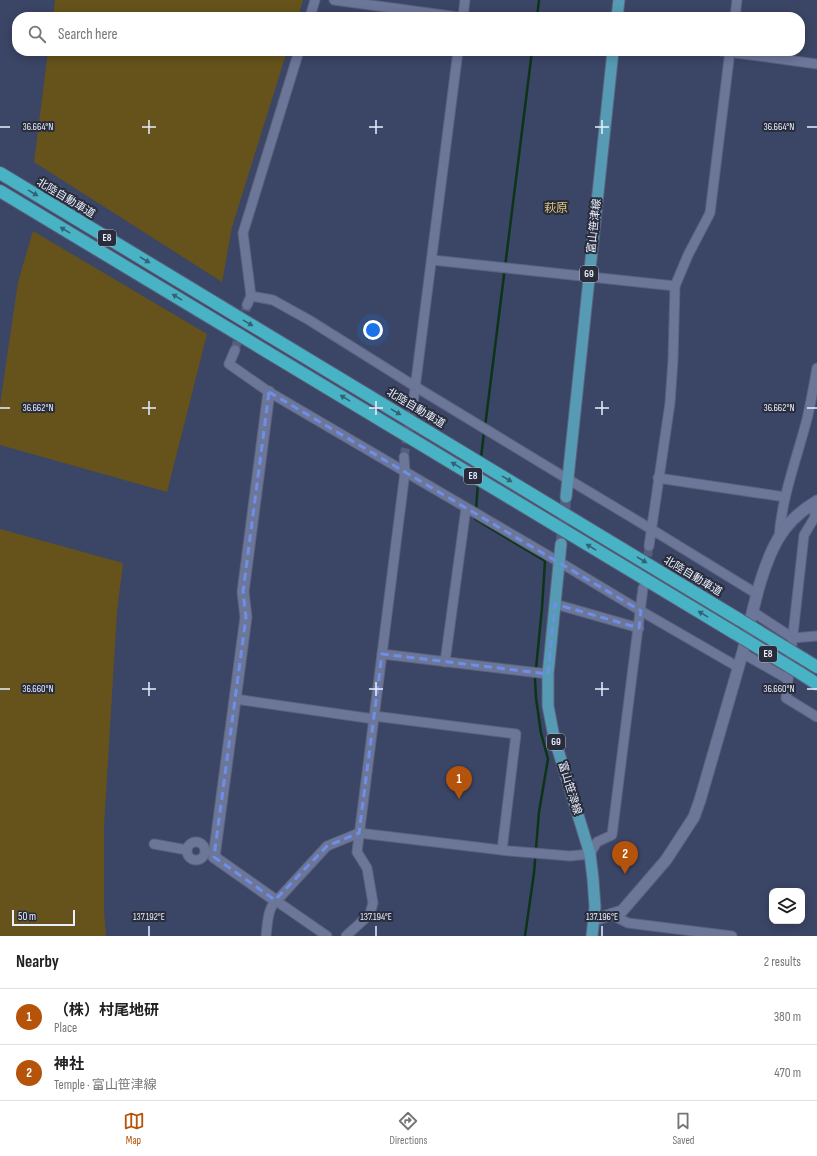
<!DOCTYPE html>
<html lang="en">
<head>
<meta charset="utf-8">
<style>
	body { margin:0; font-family:"Sofia Sans Condensed","Noto Sans JP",sans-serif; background:#f2f2f2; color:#202124 }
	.controls { position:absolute; right:12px; bottom:12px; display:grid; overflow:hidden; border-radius:8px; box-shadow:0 2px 10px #0003 }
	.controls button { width:36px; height:36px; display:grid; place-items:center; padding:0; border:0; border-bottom:1px solid #e0e0e0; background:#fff; color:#202124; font:20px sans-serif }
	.scale { position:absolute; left:12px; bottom:10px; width:63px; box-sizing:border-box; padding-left:4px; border:2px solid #e9efff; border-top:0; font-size:11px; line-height:14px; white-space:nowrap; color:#e9efff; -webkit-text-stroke:3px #282c3b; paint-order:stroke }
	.you { position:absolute; left:373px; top:330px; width:14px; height:14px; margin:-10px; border:3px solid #fff; border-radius:50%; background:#1a73e8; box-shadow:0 0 0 6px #1a73e833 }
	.badge { display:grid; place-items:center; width:26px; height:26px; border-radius:50%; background:#b45309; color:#fff; font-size:13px; font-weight:700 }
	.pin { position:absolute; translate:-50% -33px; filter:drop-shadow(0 1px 2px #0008) }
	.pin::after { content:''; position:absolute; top:21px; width:14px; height:12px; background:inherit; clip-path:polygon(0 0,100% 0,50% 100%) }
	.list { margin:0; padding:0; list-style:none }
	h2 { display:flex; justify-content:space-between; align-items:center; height:52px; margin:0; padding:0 16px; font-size:17px }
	h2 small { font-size:13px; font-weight:400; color:#757577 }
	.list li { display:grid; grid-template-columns:26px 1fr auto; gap:12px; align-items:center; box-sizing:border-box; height:56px; padding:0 16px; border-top:1px solid #e0e0e0 }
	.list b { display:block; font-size:15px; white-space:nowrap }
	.list p { margin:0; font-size:13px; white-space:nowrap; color:#757577 }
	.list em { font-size:13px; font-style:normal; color:#757577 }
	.icon { flex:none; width:22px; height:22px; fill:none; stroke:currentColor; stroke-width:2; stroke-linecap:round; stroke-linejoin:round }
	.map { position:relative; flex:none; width:817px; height:936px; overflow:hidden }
	.search { position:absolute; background:#fff; box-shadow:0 2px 10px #0003; left:12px; right:12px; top:12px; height:44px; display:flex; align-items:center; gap:10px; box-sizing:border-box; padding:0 14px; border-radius:16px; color:#757577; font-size:15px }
	.sheet { height:164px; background:#fff }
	nav { display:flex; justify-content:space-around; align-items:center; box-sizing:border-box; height:56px; border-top:1px solid #e0e0e0; background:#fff; font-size:11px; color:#757577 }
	nav a { display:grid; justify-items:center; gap:2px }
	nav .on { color:#b45309 }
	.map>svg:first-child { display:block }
</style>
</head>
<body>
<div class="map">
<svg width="817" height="936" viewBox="0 0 817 936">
	<rect width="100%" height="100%" fill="#3b4565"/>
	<g fill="#65531b">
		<polygon points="55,0 303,0 298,17 53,17"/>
		<polygon points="48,51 287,51 232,227 222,282 34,162"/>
		<polygon points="33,231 207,334 167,492 0,445 0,405 18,282"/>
		<polygon points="0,529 123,563 117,612 104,826 104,911 106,936 0,936"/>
	</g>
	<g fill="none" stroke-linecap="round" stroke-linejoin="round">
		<g stroke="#0b3419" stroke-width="2.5">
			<polyline points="537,17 539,0"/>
			<polyline points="485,427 532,51"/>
			<polyline points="481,458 484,432"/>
			<polyline points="476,510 478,483"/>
			<polyline points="476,515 475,519 545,561 542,608 535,679 536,698 541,733 548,759 539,812 534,873 525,936"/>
		</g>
		<g stroke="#555e7c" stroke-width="9" stroke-dasharray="9 4.5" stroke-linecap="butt">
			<polyline points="235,350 247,305"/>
			<polyline points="404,457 413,404"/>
			<polyline points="644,583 649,546"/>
		</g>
		<polyline stroke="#555e7c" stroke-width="11" stroke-dasharray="11 5.5" stroke-linecap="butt" points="561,544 566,497"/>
		<g stroke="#5a627c" stroke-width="11">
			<g id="minor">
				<polyline points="334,0 458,17"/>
				<polyline points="310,17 315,0"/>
				<polyline points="463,17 465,0"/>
				<polyline points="735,17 737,0"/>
				<polyline points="721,51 817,64"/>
				<polyline points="432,260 675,286"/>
				<polyline points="251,296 273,300 309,320 416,387 561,475 651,529 757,594"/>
				<polyline points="247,305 251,296 243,233 299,51"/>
				<polyline points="235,350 229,364 269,392 566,566 641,611 738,667"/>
				<polyline points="413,404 458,51"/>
				<polyline points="658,478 785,497"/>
				<polyline points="813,503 815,517 804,535 786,698 817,717"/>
				<path d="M779,537C782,496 797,458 807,419C811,402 814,385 817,368"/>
				<polyline points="649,546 670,403 673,360 675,286 688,255 710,213 730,51"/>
				<polyline points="555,604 639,628"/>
				<polyline points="753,612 793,638 817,636"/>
				<polyline points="742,653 788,679"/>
				<polyline points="382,654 548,674"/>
				<polyline points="445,662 466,508"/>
				<polyline points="235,699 374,719"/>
				<polyline points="374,716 516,734 502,850"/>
				<circle cx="196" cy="851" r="9"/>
				<polyline points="154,844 187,850"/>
				<polyline points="275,900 327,936"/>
				<polyline points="610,914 628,923 732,936"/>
				<path d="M266,936C268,920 267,906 281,896L327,846L359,833L510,851L570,856L590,854L597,842L612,835L643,588"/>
				<polyline points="346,936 370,914 373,903 367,868 357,852 405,472 404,457"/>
			</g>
		</g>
		<g stroke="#5a627c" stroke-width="13">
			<g id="tertiary">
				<polyline points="269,392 243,592 246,617 214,857 275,900"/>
				<path d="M594,920L622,911L666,860L694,817L700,800C714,751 729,701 743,651C752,616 760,570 778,539C787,523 802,510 817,501"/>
			</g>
		</g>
		<g stroke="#5a627c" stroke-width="13">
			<g id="primary">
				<polyline points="617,17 619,0"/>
				<polyline points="566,497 613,51"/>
				<polyline points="561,544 548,674 548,706 554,737 590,854 593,879 595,907 592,936"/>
			</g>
		</g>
		<g stroke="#5a627c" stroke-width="14">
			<g id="motorway">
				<polyline points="0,173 740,620"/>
				<polyline points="0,191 736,634"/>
				<polyline points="804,659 817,667"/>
				<polyline points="800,673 817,684"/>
			</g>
		</g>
		<use href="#minor" stroke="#6b7699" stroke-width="9"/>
		<use href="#tertiary" stroke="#6b7699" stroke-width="11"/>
		<use href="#primary" stroke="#569bb3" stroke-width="11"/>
		<use href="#motorway" stroke="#48b3c5" stroke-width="12"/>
		<g stroke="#5a627c" stroke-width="14" stroke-linecap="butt">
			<g id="motorway-bridge">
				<polyline points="740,620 804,659"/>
				<polyline points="736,634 800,673"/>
			</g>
		</g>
		<use href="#motorway-bridge" stroke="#48b3c5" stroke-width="12"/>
	</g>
	<defs><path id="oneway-solid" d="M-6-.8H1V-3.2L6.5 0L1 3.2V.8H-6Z"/></defs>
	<g fill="#356272">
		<use href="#oneway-solid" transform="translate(33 193) rotate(31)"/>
		<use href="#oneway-solid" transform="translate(65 230) rotate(-149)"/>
		<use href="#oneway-solid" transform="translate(145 260) rotate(31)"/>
		<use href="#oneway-solid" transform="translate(177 297) rotate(-149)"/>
		<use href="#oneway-solid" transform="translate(248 323) rotate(31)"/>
		<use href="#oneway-solid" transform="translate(345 398) rotate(-149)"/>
		<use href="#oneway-solid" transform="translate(396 412) rotate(31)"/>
		<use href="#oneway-solid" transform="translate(456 465) rotate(-149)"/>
		<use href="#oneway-solid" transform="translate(507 479) rotate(31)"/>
		<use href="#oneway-solid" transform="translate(591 547) rotate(-149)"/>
		<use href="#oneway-solid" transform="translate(642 560) rotate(31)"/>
		<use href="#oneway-solid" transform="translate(703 614) rotate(-149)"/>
	</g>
	<path fill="none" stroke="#6f8ee8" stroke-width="3" stroke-dasharray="8 5" stroke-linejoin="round" d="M269,392L641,611L639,628L555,604L548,674L382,654L359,833L327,846L275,900L214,857L246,617L243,592Z"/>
	<path fill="none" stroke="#e9efff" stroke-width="1.5" d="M149,120V134M376,120V134M602,120V134M0,127H10M142,127H156M369,127H383M595,127H609M807,127H817M149,401V415M376,401V415M602,401V415M0,408H10M142,408H156M369,408H383M595,408H609M807,408H817M149,682V696M376,682V696M602,682V696M0,689H10M142,689H156M369,689H383M595,689H609M807,689H817M149,926V936M376,926V936M602,926V936"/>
	<g text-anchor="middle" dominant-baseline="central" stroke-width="4" stroke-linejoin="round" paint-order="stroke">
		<g fill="#282c3b" stroke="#afb4c4" stroke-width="1">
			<rect x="98" y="230" width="18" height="16" rx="3"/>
			<rect x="580" y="266" width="18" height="16" rx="3"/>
			<rect x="464" y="468" width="18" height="16" rx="3"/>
			<rect x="759" y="646" width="18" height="16" rx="3"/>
			<rect x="547" y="734" width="18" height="16" rx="3"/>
		</g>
		<g font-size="10" font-weight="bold" fill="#e9efff">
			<text x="107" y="238">E8</text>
			<text x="589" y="274">69</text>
			<text x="473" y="476">E8</text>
			<text x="768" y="654">E8</text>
			<text x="556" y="742">69</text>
		</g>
		<g font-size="11" fill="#e9efff" stroke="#282c3b">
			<text transform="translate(66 198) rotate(31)">北陸自動車道</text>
			<text transform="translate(594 226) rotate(-84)">富山笹津線</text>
			<text transform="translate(416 408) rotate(31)">北陸自動車道</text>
			<text transform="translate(693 576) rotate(31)">北陸自動車道</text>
			<text transform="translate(570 788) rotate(73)">富山笹津線</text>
		</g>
		<g font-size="12" fill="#dfc579" stroke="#282c3b">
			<text x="556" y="208">萩原</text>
		</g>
	</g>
	<g font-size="10" text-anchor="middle" fill="#e9efff" stroke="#282c3b" stroke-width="4" stroke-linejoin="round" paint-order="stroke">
		<text x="38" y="130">36.664°N</text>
		<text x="779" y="130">36.664°N</text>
		<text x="38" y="411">36.662°N</text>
		<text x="779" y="411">36.662°N</text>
		<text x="38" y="692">36.660°N</text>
		<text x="779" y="692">36.660°N</text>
		<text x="149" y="920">137.192°E</text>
		<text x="376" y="920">137.194°E</text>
		<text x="602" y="920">137.196°E</text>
	</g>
</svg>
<div class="controls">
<button><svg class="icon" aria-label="layers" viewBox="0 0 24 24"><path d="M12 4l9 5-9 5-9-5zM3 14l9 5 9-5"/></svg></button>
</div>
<div class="scale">50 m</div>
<div class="you"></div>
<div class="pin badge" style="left:459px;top:799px">1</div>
<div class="pin badge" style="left:625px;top:874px">2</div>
<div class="search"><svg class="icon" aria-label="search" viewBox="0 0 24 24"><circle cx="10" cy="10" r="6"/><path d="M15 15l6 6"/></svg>Search here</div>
</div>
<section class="sheet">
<h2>Nearby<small>2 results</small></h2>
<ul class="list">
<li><span class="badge">1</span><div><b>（株）村尾地研</b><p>Place</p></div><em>380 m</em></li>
<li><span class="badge">2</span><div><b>神社</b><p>Temple · 富山笹津線</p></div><em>470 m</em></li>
</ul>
</section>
<nav>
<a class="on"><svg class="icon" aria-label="map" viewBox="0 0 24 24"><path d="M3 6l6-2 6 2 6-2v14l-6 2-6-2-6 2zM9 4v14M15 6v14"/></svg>Map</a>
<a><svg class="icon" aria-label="directions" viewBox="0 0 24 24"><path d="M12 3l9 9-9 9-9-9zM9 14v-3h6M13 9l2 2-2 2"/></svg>Directions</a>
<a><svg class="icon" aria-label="saved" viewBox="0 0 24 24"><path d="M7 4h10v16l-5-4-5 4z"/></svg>Saved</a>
</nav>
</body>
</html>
